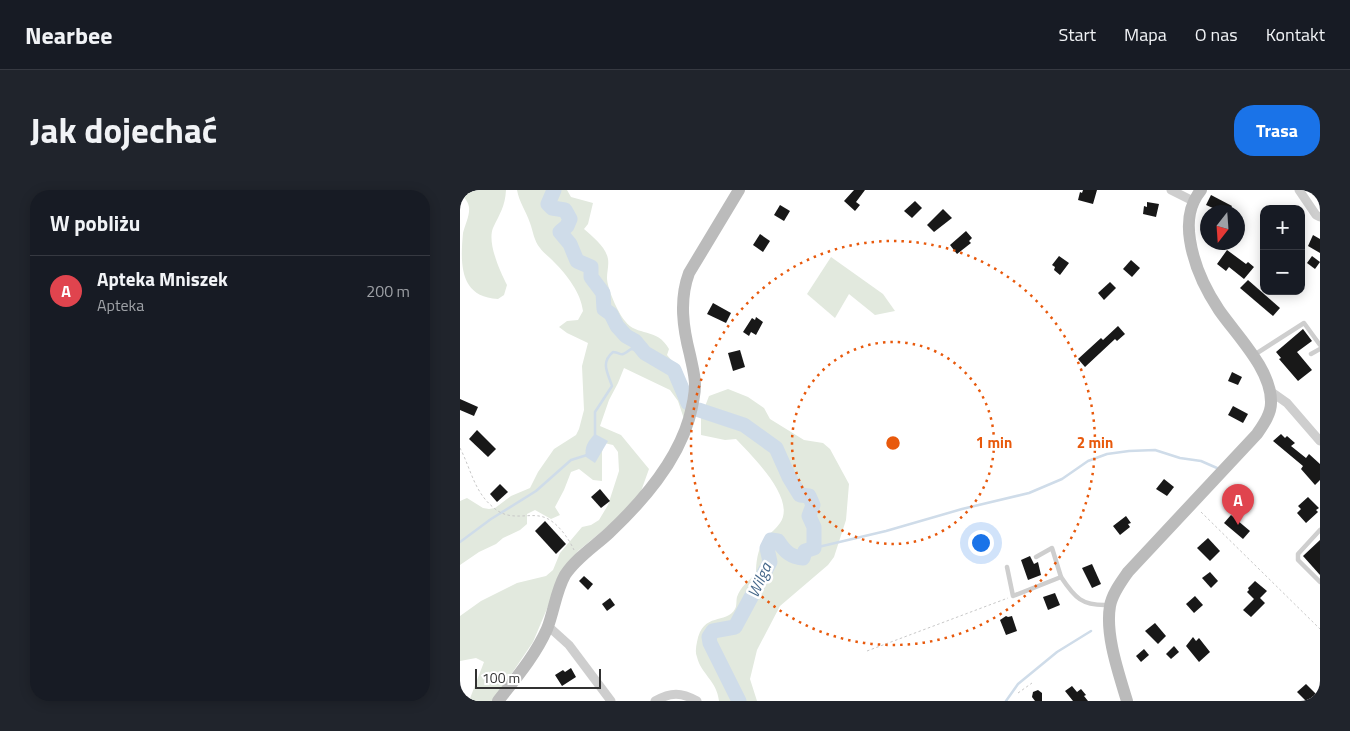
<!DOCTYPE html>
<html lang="pl">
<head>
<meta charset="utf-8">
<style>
	body { margin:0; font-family:"Titillium Web",sans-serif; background:#20242c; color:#f1f3f6 }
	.controls { position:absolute; right:15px; top:15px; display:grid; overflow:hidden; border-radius:10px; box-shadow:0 2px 12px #0003 }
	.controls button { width:45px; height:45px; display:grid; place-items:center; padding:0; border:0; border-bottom:1px solid #363941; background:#171b24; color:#f1f3f6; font:25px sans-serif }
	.compass { position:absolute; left:740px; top:15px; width:45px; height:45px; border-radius:50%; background:#171b24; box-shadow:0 2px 12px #0003; rotate:197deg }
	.scale { position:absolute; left:15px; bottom:12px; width:126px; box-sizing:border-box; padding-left:5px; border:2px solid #313131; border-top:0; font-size:14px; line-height:18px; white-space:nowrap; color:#313131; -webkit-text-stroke:4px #fff; paint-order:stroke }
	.you { position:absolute; left:520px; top:352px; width:18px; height:18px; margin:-12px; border:4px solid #fff; border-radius:50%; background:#1a73e8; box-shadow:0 0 0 8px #1a73e833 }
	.badge { display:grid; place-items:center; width:32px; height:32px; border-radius:50%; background:#1a73e8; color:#fff; font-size:16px; font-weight:700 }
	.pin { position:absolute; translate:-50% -41px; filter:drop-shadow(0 1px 2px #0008) }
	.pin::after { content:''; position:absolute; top:26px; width:18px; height:15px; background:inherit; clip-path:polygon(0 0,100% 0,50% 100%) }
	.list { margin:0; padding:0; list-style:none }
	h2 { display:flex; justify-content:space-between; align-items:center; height:65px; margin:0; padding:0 20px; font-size:21px }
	h2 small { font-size:16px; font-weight:400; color:#9ea1a6 }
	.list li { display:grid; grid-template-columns:32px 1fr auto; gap:15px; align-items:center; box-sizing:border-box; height:70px; padding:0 20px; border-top:1px solid #363941 }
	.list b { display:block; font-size:19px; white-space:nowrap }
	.list p { margin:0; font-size:16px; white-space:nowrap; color:#9ea1a6 }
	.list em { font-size:16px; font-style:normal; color:#9ea1a6 }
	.map { position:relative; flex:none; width:860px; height:511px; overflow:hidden; border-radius:20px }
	header { display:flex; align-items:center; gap:30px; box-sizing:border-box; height:70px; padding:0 25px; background:#171b24; border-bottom:1px solid #363941 }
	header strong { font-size:24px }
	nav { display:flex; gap:28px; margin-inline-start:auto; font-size:18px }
	.intro { display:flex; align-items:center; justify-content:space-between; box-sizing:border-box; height:120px; padding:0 30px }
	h1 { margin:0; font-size:35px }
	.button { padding:12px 22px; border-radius:20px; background:#1a73e8; color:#fff; font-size:18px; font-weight:700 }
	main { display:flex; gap:30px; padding:0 30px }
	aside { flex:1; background:#171b24; border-radius:20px; box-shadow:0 2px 12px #0003 }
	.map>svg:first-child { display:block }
</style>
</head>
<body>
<header>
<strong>Nearbee</strong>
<nav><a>Start</a><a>Mapa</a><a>O nas</a><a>Kontakt</a></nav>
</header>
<div class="intro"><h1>Jak dojechać</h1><a class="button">Trasa</a></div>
<main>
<aside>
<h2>W pobliżu<small></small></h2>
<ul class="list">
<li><span class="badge" style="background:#e0444e">A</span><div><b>Apteka Mniszek</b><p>Apteka</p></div><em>200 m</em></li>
</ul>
</aside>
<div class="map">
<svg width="860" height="511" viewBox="0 0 860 511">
	<rect width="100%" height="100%" fill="#fff"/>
	<g fill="#e2e9de">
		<path d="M0,0H46C45,17 40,23 33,38C27,53 40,81 47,95L44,105L38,109C0,107 0,75 3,43C5,35 10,25 9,17C8,10 2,6 0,0Z"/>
		<path d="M57,0H107L111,7L133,13L128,34L124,39C133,47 146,57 148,69C149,75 147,82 147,88C147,98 158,123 165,131C177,147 197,137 209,159L207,165C211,170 215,173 219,177C230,192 227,211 224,229L218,211L210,200L164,178L158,193L149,210L140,236L161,245L189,279L180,304L169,319L118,361L102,383L73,452L33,511H9L24,472L16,468L0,471V426L21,411L57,393L86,386L93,380L100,363L122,337L131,335L139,330L148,315L159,281L158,262L153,255L144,253L142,262V291L133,290L119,279L111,282L104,300L95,317L100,325L91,329L75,320L67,324V334L60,340L43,348L36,354L19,362L0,375V311L7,308L23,318L29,319L35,318L51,306L70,298L78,282L94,259L116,245L119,239L124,220L122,176L128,153L107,143L99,137L107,131L118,130L123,121C121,103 107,85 94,72C90,67 83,63 80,58C74,51 73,41 70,33C66,21 59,12 57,0Z"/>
		<polygon points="371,67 423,104 435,121 415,125 389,104 375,128 347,104"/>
		<path d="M268,199L288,207L304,218L310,229L344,250L363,253L370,259L389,294L386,330L374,367L368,375L320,416L297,460L290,489L297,511H259C257,491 241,484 237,467C235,462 236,457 237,452C243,421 266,435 275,419C277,416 276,411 277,407C280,397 289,391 296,383C296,371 298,356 307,347C311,342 316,339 320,333C337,309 292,266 276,249L265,250L241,245V227L249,206Z"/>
	</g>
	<path fill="#cfdce9" d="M135,244L148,251L135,273L126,267C124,257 128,251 135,244Z"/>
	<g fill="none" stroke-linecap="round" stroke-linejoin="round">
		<g stroke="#cfdce9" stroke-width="2.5">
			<path d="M135,247V222L152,196C148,183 140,173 153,162C163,163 159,168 171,159L181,160"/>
			<polyline points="0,352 31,329 76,301 111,270 127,265"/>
			<polyline points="354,358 426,341 502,319 569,303 602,289 628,271 647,264 669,261 695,260 720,268 741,271 757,278"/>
			<polyline points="546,511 558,494 597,462 631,441"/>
		</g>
		<g stroke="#cfdce9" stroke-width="15">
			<polyline points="94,0 88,14 92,18 105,20 110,29 107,36 100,42 110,54 117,71 131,77 131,87 143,103 144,119 151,124 157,136 166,146 175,151 185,163 214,180 228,213"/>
			<path d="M239,220L284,235L316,258L329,287L340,305L349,306L353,315L349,326L354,337V358L345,361L343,368C331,367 325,362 318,351L311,350L307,358L310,372L275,437L253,441L249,447L250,453L279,511"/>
		</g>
	</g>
	<g fill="#181818">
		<polygon points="394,0 405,0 396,12 400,15 395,21 384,11"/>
		<polygon points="623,0 637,0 633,14 618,10 620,2 622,3"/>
		<polygon points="751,5 772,16 769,22 762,22 746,15"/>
		<polygon points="455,11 462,18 452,28 444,21"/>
		<polygon points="687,12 699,14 696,27 683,24 684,16 687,17"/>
		<polygon points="320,15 330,21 324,31 314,25"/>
		<polygon points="483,19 492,28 474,42 467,35"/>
		<polygon points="506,41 512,48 509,51 511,53 497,64 490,55"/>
		<polygon points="300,44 310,51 303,62 293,55"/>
		<polygon points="853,45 860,49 860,63 848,56"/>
		<polygon points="767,60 786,74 788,72 794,77 784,89 769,77 766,81 757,74"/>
		<polygon points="599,66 609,73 600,85 594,80 595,77 592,75"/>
		<polygon points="852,66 860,72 855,79 847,73"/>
		<polygon points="671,70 680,78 672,87 663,79"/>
		<polygon points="788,90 820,118 813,126 780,98"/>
		<polygon points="650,92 656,98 644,110 638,103"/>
		<polygon points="253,113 271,123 266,133 247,124"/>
		<polygon points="296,127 303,132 296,145 291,142 289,146 283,142 292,128 295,130"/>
		<polygon points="658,136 665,144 657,151 655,149 625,177 618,169 641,148 643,150"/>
		<polygon points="843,139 852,151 837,162 852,180 838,191 819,169 821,168 816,162"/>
		<polygon points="280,160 285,177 273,181 268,163"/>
		<polygon points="772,182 782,187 778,195 768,191"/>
		<polygon points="0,209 18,217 14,226 0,220"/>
		<polygon points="773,216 788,224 783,233 768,225"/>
		<polygon points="17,240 36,259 28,267 9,249"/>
		<polygon points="821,244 825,248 827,246 835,253 831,256 846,268 849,264 860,274 860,290 855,295 841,279 843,276 813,251"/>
		<polygon points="704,289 714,297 707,306 696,299"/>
		<polygon points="40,294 48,302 37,312 30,304"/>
		<polygon points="140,299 150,311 141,318 131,307"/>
		<polygon points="848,307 859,318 856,320 858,322 846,333 837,323 841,319 838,316"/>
		<polygon points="771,325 790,341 783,349 764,333"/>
		<polygon points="666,326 671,333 668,334 670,337 660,345 653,336"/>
		<polygon points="85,331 106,354 96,364 75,341"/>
		<polygon points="748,348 760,361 750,371 737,358"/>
		<polygon points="860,350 860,385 843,366"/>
		<polygon points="570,366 574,374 578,372 581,385 568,390 561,370"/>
		<polygon points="632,374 641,394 632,398 622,378"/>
		<polygon points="750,382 758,391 751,398 742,388"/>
		<polygon points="124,386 133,394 128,400 119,391"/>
		<polygon points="795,391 807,401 800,408 805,413 791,427 783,420 794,409 787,402 789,400 788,398"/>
		<polygon points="595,403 600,415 588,420 583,407"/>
		<polygon points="735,406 743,415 734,423 726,414"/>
		<polygon points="150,408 155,415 147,421 142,414"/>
		<polygon points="546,426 548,427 552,426 557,441 546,445 540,430"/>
		<polygon points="695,433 706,446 698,454 685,441"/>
		<polygon points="733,447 736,451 739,448 750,462 739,472 726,456"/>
		<polygon points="714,456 719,462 711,469 706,464"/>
		<polygon points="684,459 689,465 681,472 676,466"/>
		<polygon points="111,478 116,487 102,496 95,485 103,480 105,482"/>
		<polygon points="846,494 860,508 860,511 846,511 837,502"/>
		<polygon points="612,496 617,502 621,499 626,505 624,506 628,511 613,511 605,501"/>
		<polygon points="578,500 582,503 582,511 575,511 572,507 573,502"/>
	</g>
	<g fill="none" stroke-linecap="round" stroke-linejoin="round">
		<g stroke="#c8c8c8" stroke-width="1" stroke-dasharray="2.5 2.5" stroke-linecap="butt">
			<path d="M0,258C11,279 14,302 34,318C51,333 71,321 86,328C98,333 109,349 114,360"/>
			<polyline points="741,322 860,439"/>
			<polyline points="407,461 548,408"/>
			<polyline points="558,503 572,493"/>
		</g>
		<g stroke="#cecece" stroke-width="4.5">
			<polyline points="851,164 860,159"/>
			<polyline points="794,165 844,133 860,155"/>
			<polyline points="860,340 838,364 838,370 860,392"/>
			<polyline points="576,367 592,358 601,387"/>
			<path d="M547,377L553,406L601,387C615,408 622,416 648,415"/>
		</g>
		<g stroke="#cecece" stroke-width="9">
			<polyline points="711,0 733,11"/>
			<polyline points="839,0 856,25 860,27"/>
			<polyline points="810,201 827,213 860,251"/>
			<polyline points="88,436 109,455 151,511"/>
			<path d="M195,511C211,502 221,502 237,511"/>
		</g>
		<g stroke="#bbb" stroke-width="12">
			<path d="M38,511C56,488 75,466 87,439C94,421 96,401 105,385C116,368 135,356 149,343C183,311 216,273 229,229C232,218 235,206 235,195C235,185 232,175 230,165C223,138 219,110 229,83L279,0"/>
			<path d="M667,511C659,484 645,445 650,416C652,404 661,392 668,382L797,244C803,235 811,224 811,213C812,180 777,146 759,120C745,99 734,76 730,50C727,31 729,15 741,0"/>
		</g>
	</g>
	<g fill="none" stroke="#e8590c" stroke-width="2.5" stroke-dasharray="2.5 5">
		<circle cx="433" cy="253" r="101"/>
		<circle cx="433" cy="253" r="202"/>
	</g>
	<g text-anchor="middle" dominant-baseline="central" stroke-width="5" stroke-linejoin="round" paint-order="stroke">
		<g font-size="16" font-style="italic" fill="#47698b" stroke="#fff">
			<text transform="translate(299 390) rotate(-66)">Wilga</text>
		</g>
	</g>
	<circle cx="433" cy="253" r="8" fill="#e8590c" stroke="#fff" stroke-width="2.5"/>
	<g font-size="15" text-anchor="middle" font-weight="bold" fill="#e8590c" stroke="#fff" stroke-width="5" stroke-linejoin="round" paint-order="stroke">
		<text x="534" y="258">1 min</text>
		<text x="635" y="258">2 min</text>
	</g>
</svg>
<div class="controls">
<button>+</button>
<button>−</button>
</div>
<svg class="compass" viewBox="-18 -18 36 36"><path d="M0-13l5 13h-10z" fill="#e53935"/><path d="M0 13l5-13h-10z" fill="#9ea1a6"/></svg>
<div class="scale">100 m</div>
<div class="you"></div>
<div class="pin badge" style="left:778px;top:335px;background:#e0444e">A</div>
</div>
</main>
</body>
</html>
